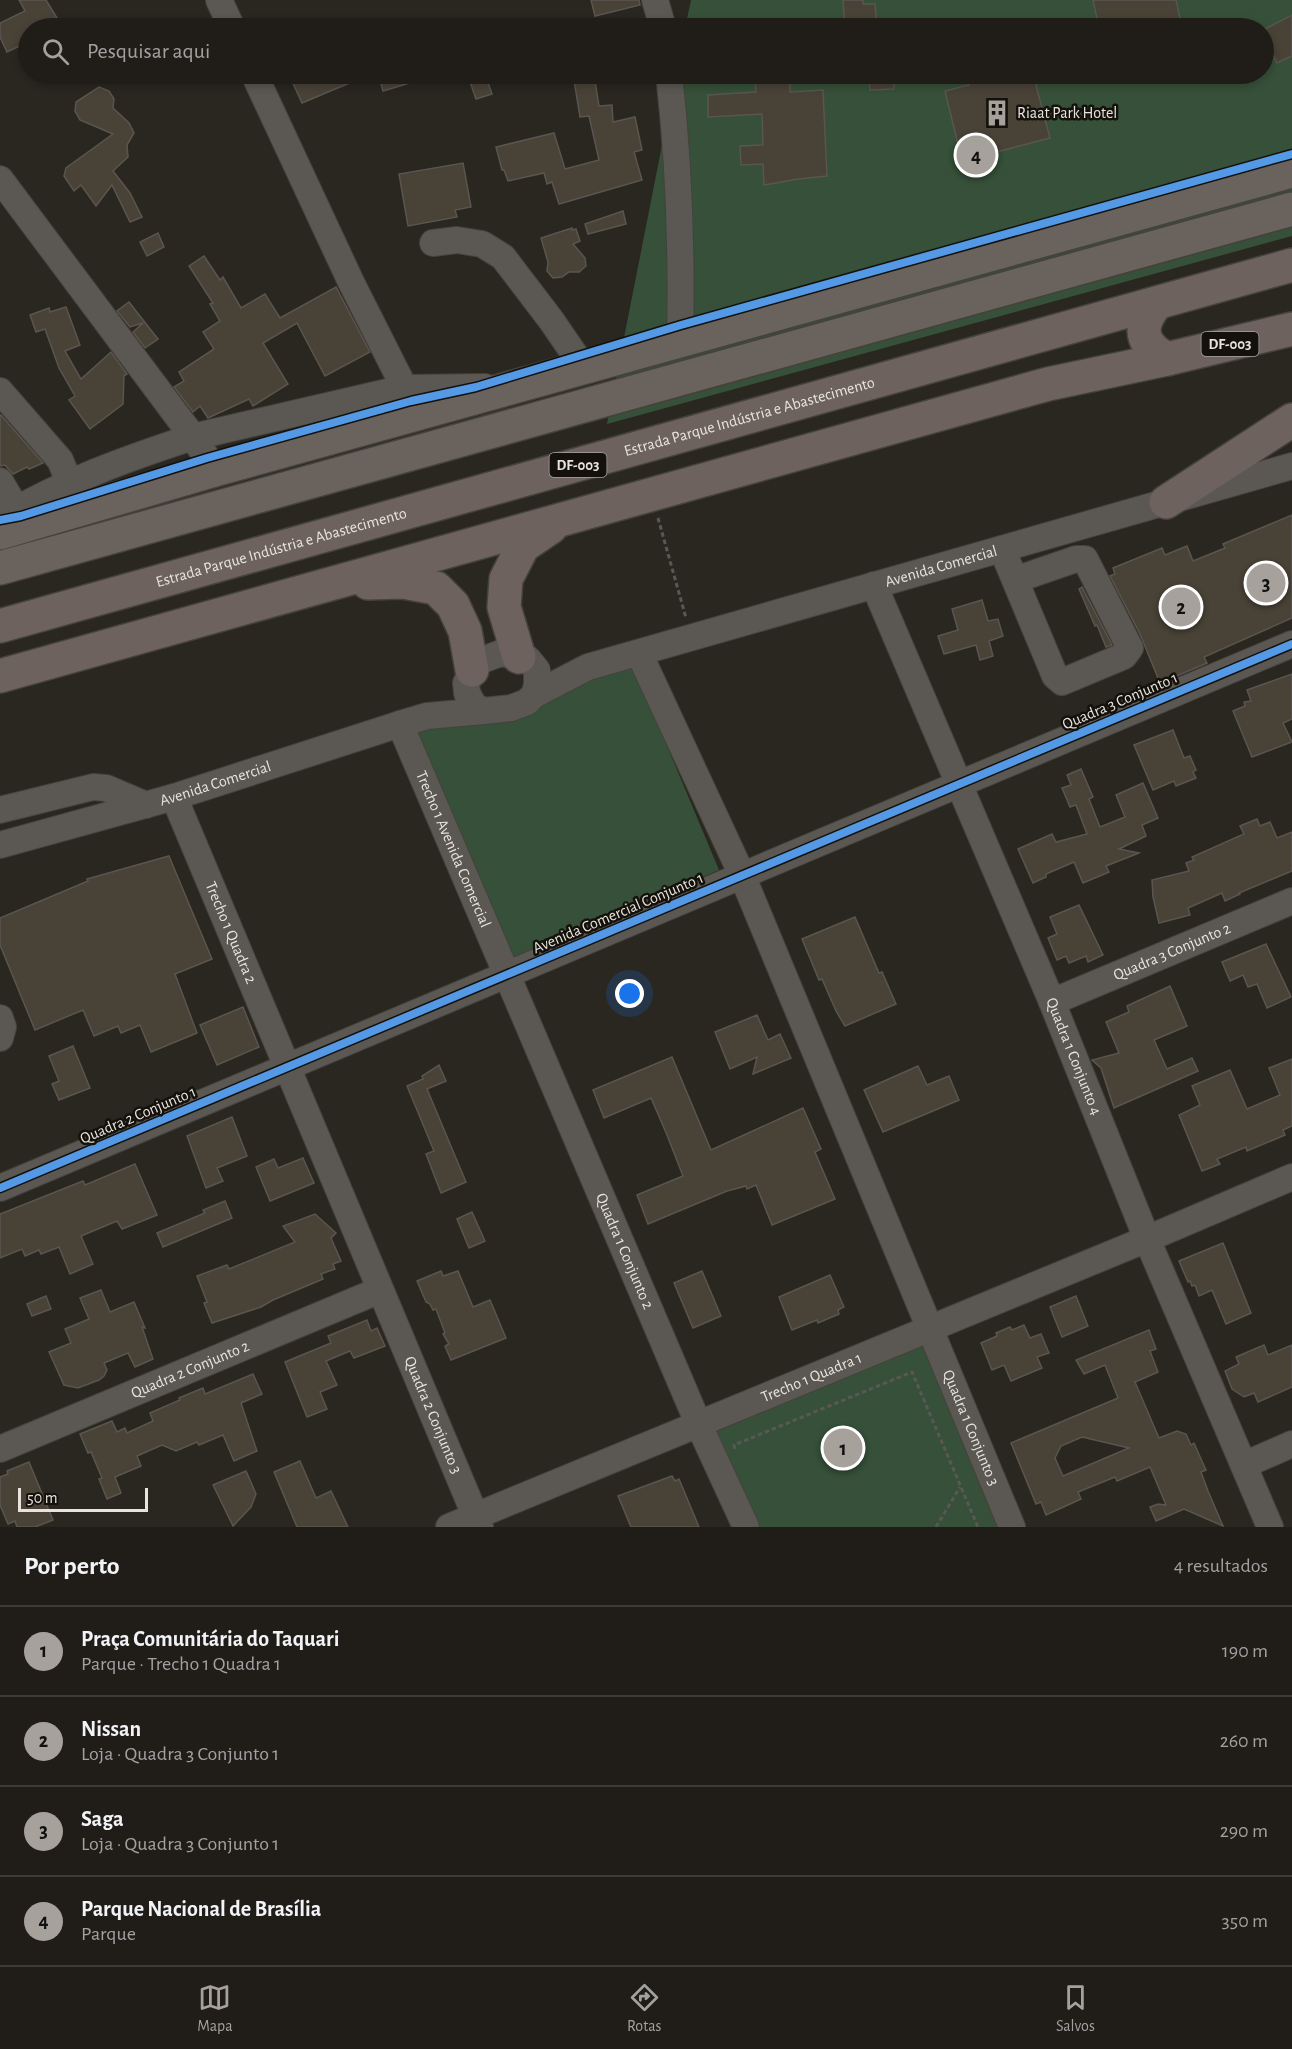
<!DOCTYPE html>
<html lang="pt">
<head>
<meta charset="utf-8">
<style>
	body { margin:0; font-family:"Alegreya Sans",sans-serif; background:#282521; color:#f1f3f6 }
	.scale { position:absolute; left:18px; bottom:15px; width:130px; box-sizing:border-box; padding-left:6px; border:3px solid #e8e4dd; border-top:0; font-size:16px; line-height:21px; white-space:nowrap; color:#e8e4dd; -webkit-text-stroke:4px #14110c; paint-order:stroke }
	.you { position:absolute; left:630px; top:994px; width:21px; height:21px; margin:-15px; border:4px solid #fff; border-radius:50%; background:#1a73e8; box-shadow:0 0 0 9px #1a73e833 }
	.badge { display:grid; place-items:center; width:39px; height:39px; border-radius:50%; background:#a6a29b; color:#111; font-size:20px; font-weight:700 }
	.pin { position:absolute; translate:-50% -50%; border:3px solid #fff; box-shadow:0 2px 6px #0006 }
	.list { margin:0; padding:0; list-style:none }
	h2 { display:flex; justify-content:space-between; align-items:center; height:78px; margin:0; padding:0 24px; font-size:26px }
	h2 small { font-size:20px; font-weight:400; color:#a2a1a2 }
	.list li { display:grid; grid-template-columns:39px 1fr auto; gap:18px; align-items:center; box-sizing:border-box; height:90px; padding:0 24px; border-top:2px solid #3d3a37 }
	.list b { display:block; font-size:22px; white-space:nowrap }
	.list p { margin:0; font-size:20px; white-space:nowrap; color:#a2a1a2 }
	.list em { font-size:20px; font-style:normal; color:#a2a1a2 }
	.icon { flex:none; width:33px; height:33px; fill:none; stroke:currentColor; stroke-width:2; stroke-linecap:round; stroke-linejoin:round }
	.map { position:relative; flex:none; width:1292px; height:1527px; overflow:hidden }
	.search { position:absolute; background:#201c18; box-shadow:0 3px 9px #0003; left:18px; right:18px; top:18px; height:66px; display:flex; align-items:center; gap:15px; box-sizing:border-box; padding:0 21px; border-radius:33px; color:#a2a1a2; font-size:22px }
	.sheet { height:438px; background:#201c18 }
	nav { display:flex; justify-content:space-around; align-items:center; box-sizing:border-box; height:84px; border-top:2px solid #3d3a37; background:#201c18; font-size:16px; color:#a2a1a2 }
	nav a { display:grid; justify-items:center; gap:3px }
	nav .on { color:#a6a29b }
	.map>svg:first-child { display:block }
</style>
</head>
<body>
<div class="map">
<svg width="1292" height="1527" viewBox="0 0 1292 1527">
	<rect width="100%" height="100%" fill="#2a2620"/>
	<g fill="#365039">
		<polygon points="691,0 1292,0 1292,236 607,424 676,74 1264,74 1264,28 685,28"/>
		<polygon points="632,662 719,870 509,959 418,733 433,723 540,698"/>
		<polygon points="924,1343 999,1527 752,1527 713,1433"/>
	</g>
	<g fill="#494237" stroke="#595550" stroke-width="1.5" fill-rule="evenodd">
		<polygon points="19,0 46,0 57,18 37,28 28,28 28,42 7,52 0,37 0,23 25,11"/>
		<polygon points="591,0 639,0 640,5 595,16"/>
		<polygon points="843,0 863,0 863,4 875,4 877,28 845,28"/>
		<polygon points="1093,0 1176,0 1182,28 1099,28"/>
		<polygon points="1292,15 1292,56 1277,63 1263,36 1263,30"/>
		<polygon points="296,74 371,74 302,103 292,81 298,78"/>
		<polygon points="378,74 429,74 430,77 383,91"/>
		<polygon points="476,74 485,74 492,94 476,99 468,76"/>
		<polygon points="573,74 594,74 599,106 612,105 613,122 635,117 642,150 634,152 642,180 559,204 552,182 547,184 544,173 508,181 504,170 502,170 496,147 554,133 565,169 599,160 589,116 580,117"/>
		<polygon points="755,74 790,74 790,92 823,90 827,176 798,179 764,185 763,164 741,165 740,146 763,145 762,114 708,117 708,95 756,92"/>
		<polygon points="869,74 893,74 894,89 870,90"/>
		<polygon points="969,74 993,74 995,80 1018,74 1033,74 1050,138 962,161 945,91 969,85 968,80 971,79"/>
		<polygon points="99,87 109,91 114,99 113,108 129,123 134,133 127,145 128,157 113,171 130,193 142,217 130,222 112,185 96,206 81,185 74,191 64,176 66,168 113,134 80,120 75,111 76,102"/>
		<polygon points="463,163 471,207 455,210 457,217 408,226 399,174"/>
		<polygon points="623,211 626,224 588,234 585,224"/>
		<polygon points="572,228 572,230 576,229 580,241 573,244 585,258 586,266 579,272 569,272 562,277 553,278 547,271 548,262 541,238"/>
		<polygon points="158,233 164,247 147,256 140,242"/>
		<polygon points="204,256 220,280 223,277 241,308 265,294 280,318 336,287 370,352 325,376 297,323 263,343 288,384 253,406 249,399 208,418 200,406 193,412 174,387 184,381 179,372 214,349 203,332 220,321 210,304 213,303 189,266"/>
		<polygon points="129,302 158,339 145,348 133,332 143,323 130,327 117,311"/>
		<polygon points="66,307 80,345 65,351 81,379 111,352 127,374 124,376 123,404 90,429 69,400 75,396 59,368 45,329 36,332 30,315 49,308 50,312"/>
		<polygon points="0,415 1,415 43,463 29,469 27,467 13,474 5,465 0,466"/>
		<polygon points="1292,515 1292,618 1204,657 1207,663 1160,683 1140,634 1110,576 1115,574 1113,568 1162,548 1165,555 1187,546 1193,561 1225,548 1223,544"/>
		<polygon points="1082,587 1112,645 1106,647 1097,625 1095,626 1079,589"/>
		<polygon points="982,600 988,621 998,619 1003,636 989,641 993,656 980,660 976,645 944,654 938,636 958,630 952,609"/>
		<polygon points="1292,674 1292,719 1283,723 1292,742 1252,757 1233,711 1245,706 1244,702 1251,701 1247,690"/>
		<polygon points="1173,730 1184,758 1190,756 1196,770 1193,772 1196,778 1176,786 1174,781 1153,790 1134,745"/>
		<polygon points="1081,769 1093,797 1089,799 1100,827 1125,817 1116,795 1143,783 1158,818 1142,825 1146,836 1119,849 1139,853 1106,866 1109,872 1083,883 1074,862 1046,874 1046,877 1033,883 1018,849 1052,834 1056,842 1087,834 1076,805 1070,807 1062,788 1071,785 1067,775"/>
		<polygon points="1257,819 1260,826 1270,822 1277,838 1292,832 1292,871 1239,893 1240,894 1225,901 1222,893 1188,908 1190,915 1159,923 1153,897 1152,880 1189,871 1186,863 1194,860 1192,857 1244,834 1240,826"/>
		<polygon points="169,856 212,959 175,974 197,1033 151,1052 140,1025 121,1033 118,1026 94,1036 83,1010 35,1030 0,945 0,918 88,881 87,879"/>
		<polygon points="1079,905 1103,955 1088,962 1086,956 1069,963 1066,956 1057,960 1048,938 1057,934 1050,917"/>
		<polygon points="855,917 879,973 882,972 896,1004 845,1026 836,1011 822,979 819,980 802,939"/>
		<polygon points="1266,944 1291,997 1267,1008 1257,984 1248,987 1243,975 1230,981 1222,962"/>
		<polygon points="1170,986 1187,1026 1154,1040 1167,1069 1192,1058 1198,1071 1114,1108 1101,1068 1092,1060 1119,1053 1106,1022 1129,1012 1127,1006"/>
		<polygon points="243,1007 259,1047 217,1065 200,1025"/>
		<polygon points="757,1015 768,1040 780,1034 791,1058 753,1074 757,1057 730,1069 715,1032"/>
		<polygon points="73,1046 90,1088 59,1100 52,1084 59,1081 49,1056"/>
		<polygon points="672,1057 711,1150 803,1108 821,1149 815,1152 835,1199 772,1225 756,1185 747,1189 746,1186 727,1191 648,1224 637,1195 683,1176 667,1135 651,1098 604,1118 593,1090"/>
		<polygon points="1292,1059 1292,1126 1283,1130 1285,1135 1247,1151 1246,1147 1217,1159 1220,1164 1202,1171 1179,1115 1200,1105 1192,1086 1230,1070 1247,1109 1280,1095 1269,1068"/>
		<polygon points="439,1065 446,1081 427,1089 466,1182 441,1193 426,1154 434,1151 407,1086 423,1079 422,1076"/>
		<polygon points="918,1066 927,1085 949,1076 959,1100 883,1132 864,1090"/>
		<polygon points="232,1117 247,1156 217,1168 223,1181 206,1188 187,1136"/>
		<polygon points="303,1158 314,1183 270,1201 256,1167 274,1159 278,1168"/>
		<polygon points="135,1164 157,1215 122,1229 117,1221 81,1236 93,1264 70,1274 59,1247 41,1254 39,1250 25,1256 22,1249 0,1258 0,1214 83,1181 85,1185"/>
		<polygon points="225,1201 232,1218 163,1247 157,1233 205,1213 203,1210"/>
		<polygon points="472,1212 485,1241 469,1248 457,1219"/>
		<polygon points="315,1214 336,1233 331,1238 341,1261 333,1264 335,1269 321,1274 323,1279 273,1300 261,1307 212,1323 204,1303 207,1302 197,1276 227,1265 229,1269 295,1242 283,1226"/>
		<polygon points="1223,1243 1251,1313 1226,1324 1212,1290 1199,1296 1195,1285 1192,1286 1190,1281 1188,1282 1179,1261"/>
		<polygon points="441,1271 443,1276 458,1271 473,1307 490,1300 506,1338 451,1360 445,1346 449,1344 443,1334 445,1333 436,1309 433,1310 430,1304 426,1302 417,1281"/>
		<polygon points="702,1271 721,1316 693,1328 674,1283"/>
		<polygon points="830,1275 844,1307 838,1310 839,1314 818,1323 817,1320 792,1330 779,1297"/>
		<polygon points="101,1290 110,1312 134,1302 145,1328 142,1327 153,1359 135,1367 128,1353 104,1363 107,1370 104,1376 99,1380 78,1388 64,1385 49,1352 71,1343 65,1329 89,1319 80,1298"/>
		<polygon points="46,1296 51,1309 32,1316 27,1304"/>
		<polygon points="1076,1296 1088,1326 1062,1337 1050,1307"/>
		<polygon points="367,1320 371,1331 377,1328 385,1346 354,1358 350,1351 326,1361 337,1385 320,1392 327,1409 307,1417 285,1362 331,1343 328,1336"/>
		<polygon points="1024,1325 1030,1338 1041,1334 1049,1353 1037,1357 1042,1368 1011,1381 1004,1365 992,1370 981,1343 997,1336 996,1333 1010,1327 1012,1330"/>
		<path d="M1149,1330L1156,1349L1150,1351L1158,1372L1135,1382L1159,1438L1177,1431L1186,1434L1191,1445L1194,1443L1206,1470L1201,1472L1208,1491L1223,1526L1184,1509L1156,1521L1150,1507L1158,1504L1166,1505L1150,1467L1117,1481L1115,1477L1078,1492L1081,1499L1046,1515L1041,1502L1036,1504L1011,1443L1118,1398L1105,1365L1084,1374L1076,1360ZM1082,1437L1129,1448L1063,1476L1055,1458L1061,1446Z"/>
		<polygon points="1264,1345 1268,1355 1292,1345 1292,1387 1258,1402 1254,1393 1244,1397 1232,1389 1225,1371 1239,1364 1236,1357"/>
		<polygon points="253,1374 262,1394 241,1403 257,1451 234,1461 223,1435 199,1445 197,1442 176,1451 162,1445 137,1456 141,1466 115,1477 121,1493 107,1499 99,1479 102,1478 91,1452 88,1453 80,1434 112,1421 117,1432 125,1428 127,1433 153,1421 150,1413 180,1400 179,1398 203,1388 205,1394"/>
		<polygon points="300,1461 316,1498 331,1491 348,1527 297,1527 274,1472"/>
		<polygon points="29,1462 53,1520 35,1527 17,1527 15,1521 8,1524 0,1505 0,1477 8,1474 7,1471"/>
		<polygon points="246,1471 256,1494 251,1507 233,1526 213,1485"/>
		<polygon points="672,1476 675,1481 679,1479 699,1527 631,1527 618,1496"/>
	</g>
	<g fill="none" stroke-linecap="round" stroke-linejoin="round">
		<g stroke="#45423c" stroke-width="28">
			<g id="minor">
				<polyline points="219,0 232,28"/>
				<polyline points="655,0 663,28"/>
				<polyline points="254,74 351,282 412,403"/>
				<path d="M669,74C679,163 682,251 680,341"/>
				<polyline points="0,179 193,437 215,470"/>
				<polyline points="433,243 457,240 482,244 503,257 551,320 584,368"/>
				<polyline points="0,391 60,460 70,484 69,501"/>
				<polyline points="0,481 24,522"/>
				<path d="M0,519C59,483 128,458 193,437L405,388L485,387"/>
				<polyline points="1002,549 1055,676 1062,682 1124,656 1130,648 1085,559 1076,559 1015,580"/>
				<path id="s1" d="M874,585L1052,1002L1147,1239L1270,1527"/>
				<polygon points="501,653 528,659 537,670 537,685 534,695 527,702 511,708 484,711 474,706 467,693 466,683 477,662"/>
				<path id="s2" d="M639,653L742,875L1012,1527"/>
				<path id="s3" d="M534,695L588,667L1292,466"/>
				<path id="s4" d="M400,724L698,1423L746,1527"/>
				<path id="s5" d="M174,797L480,1527"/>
				<polyline points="0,810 93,787 106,788 146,805"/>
				<path id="s6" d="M0,845L174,797L400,724L427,716L484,711"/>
				<path id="s7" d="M1052,1002L1292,901"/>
				<polyline points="0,1018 3,1027 0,1038"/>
				<polyline points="0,1188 1292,644"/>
				<path id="s8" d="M0,1449L380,1290"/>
				<polyline points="1244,1465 1292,1444"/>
				<path id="s9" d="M449,1527L1147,1239L1292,1177"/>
			</g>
		</g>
		<g stroke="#45423c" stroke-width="36">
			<g id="major">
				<polyline points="0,533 215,470 1292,171"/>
				<polyline points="0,568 1292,209"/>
			</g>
		</g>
		<g stroke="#45423c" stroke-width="36">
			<g id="highway">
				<path d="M1157,303C1137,327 1140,344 1167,359"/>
				<polyline points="1166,502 1292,420"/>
				<polyline points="368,583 403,582 436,588 453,605 465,631 472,670"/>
				<path id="s10" d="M0,626L1292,265"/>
				<polyline points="519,657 504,607 506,579 523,546 551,527"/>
				<polyline points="0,676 1048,384 1167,359 1292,329"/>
			</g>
		</g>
		<g stroke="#5a5854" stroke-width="3" stroke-dasharray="4.5 3" stroke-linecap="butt">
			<polyline points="658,518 686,618"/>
			<polyline points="735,1449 734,1445 912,1372 978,1527"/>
			<polyline points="936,1527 960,1487"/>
		</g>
		<use href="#minor" stroke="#5b5753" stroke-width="26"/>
		<use href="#major" stroke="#6a625d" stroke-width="33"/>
		<use href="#highway" stroke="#6d625d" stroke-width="33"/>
		<g stroke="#14110c" stroke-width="11">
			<g id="cycleway">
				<polyline points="0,520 21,516 207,458 411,401 476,387 681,325 1292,154"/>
				<polyline points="0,1188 1292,644"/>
			</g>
		</g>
		<use href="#cycleway" stroke="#5399e6" stroke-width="8"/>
	</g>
	<defs>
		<g id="building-bare" transform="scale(2.07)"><path d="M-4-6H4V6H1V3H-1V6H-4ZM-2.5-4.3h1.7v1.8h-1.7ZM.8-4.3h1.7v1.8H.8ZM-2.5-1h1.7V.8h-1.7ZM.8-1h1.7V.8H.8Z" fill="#a6a29b" stroke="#14110c" stroke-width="2.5" paint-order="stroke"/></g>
	</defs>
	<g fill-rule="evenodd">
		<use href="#building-bare" x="997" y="113"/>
	</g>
	<g text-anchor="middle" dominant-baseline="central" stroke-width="5" stroke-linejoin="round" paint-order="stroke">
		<g fill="#14110c" stroke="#a8a59e" stroke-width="1.5">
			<rect x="1201.5" y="332" width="57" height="24" rx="4.5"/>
			<rect x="549.5" y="453" width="57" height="24" rx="4.5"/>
		</g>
		<g font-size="15" font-weight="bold" fill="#e8e4dd">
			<text x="1230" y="344">DF-003</text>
			<text x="578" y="465">DF-003</text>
		</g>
		<g font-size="16" fill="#e8e4dd" stroke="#14110c" text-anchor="start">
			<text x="1017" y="113">Riaat Park Hotel</text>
		</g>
		<g font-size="16" fill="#e8e4dd" stroke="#14110c">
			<text stroke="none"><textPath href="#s10" startOffset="778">Estrada Parque Indústria e Abastecimento</textPath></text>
			<text stroke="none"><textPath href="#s10" startOffset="292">Estrada Parque Indústria e Abastecimento</textPath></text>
			<text stroke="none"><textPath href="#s3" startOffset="428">Avenida Comercial</textPath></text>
			<text transform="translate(1120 701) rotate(-23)">Quadra 3 Conjunto 1</text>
			<text stroke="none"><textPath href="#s6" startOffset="224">Avenida Comercial</textPath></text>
			<text stroke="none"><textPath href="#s4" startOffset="136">Trecho 1 Avenida Comercial</textPath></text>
			<text transform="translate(618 913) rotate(-23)">Avenida Comercial Conjunto 1</text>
			<text stroke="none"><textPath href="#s5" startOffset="147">Trecho 1 Quadra 2</textPath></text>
			<text stroke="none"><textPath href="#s7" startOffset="130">Quadra 3 Conjunto 2</textPath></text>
			<text stroke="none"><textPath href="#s1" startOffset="512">Quadra 1 Conjunto 4</textPath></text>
			<text transform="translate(138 1115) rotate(-23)">Quadra 2 Conjunto 1</text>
			<text stroke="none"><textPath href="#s4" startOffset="573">Quadra 1 Conjunto 2</textPath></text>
			<text stroke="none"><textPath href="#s8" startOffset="206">Quadra 2 Conjunto 2</textPath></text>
			<text stroke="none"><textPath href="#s9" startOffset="392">Trecho 1 Quadra 1</textPath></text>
			<text stroke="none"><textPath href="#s5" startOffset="670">Quadra 2 Conjunto 3</textPath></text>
			<text stroke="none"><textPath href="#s2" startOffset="843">Quadra 1 Conjunto 3</textPath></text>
		</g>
	</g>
</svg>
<div class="scale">50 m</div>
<div class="you"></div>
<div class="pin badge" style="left:843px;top:1448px">1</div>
<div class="pin badge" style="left:1181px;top:607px">2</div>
<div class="pin badge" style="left:1266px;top:583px">3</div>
<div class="pin badge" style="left:976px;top:155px">4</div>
<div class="search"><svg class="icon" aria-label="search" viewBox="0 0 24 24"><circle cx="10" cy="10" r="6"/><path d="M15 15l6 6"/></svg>Pesquisar aqui</div>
</div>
<section class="sheet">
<h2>Por perto<small>4 resultados</small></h2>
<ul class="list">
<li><span class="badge">1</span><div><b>Praça Comunitária do Taquari</b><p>Parque · Trecho 1 Quadra 1</p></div><em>190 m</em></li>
<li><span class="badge">2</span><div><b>Nissan</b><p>Loja · Quadra 3 Conjunto 1</p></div><em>260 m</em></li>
<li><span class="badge">3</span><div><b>Saga</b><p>Loja · Quadra 3 Conjunto 1</p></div><em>290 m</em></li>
<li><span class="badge">4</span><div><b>Parque Nacional de Brasília</b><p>Parque</p></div><em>350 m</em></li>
</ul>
</section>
<nav>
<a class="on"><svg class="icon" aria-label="map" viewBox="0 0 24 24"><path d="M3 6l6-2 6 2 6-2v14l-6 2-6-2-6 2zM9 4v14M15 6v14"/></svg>Mapa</a>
<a><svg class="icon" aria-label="directions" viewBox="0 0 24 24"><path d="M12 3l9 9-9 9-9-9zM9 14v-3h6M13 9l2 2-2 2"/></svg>Rotas</a>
<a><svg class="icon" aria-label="saved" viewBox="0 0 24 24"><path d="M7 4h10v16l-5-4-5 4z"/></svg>Salvos</a>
</nav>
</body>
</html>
